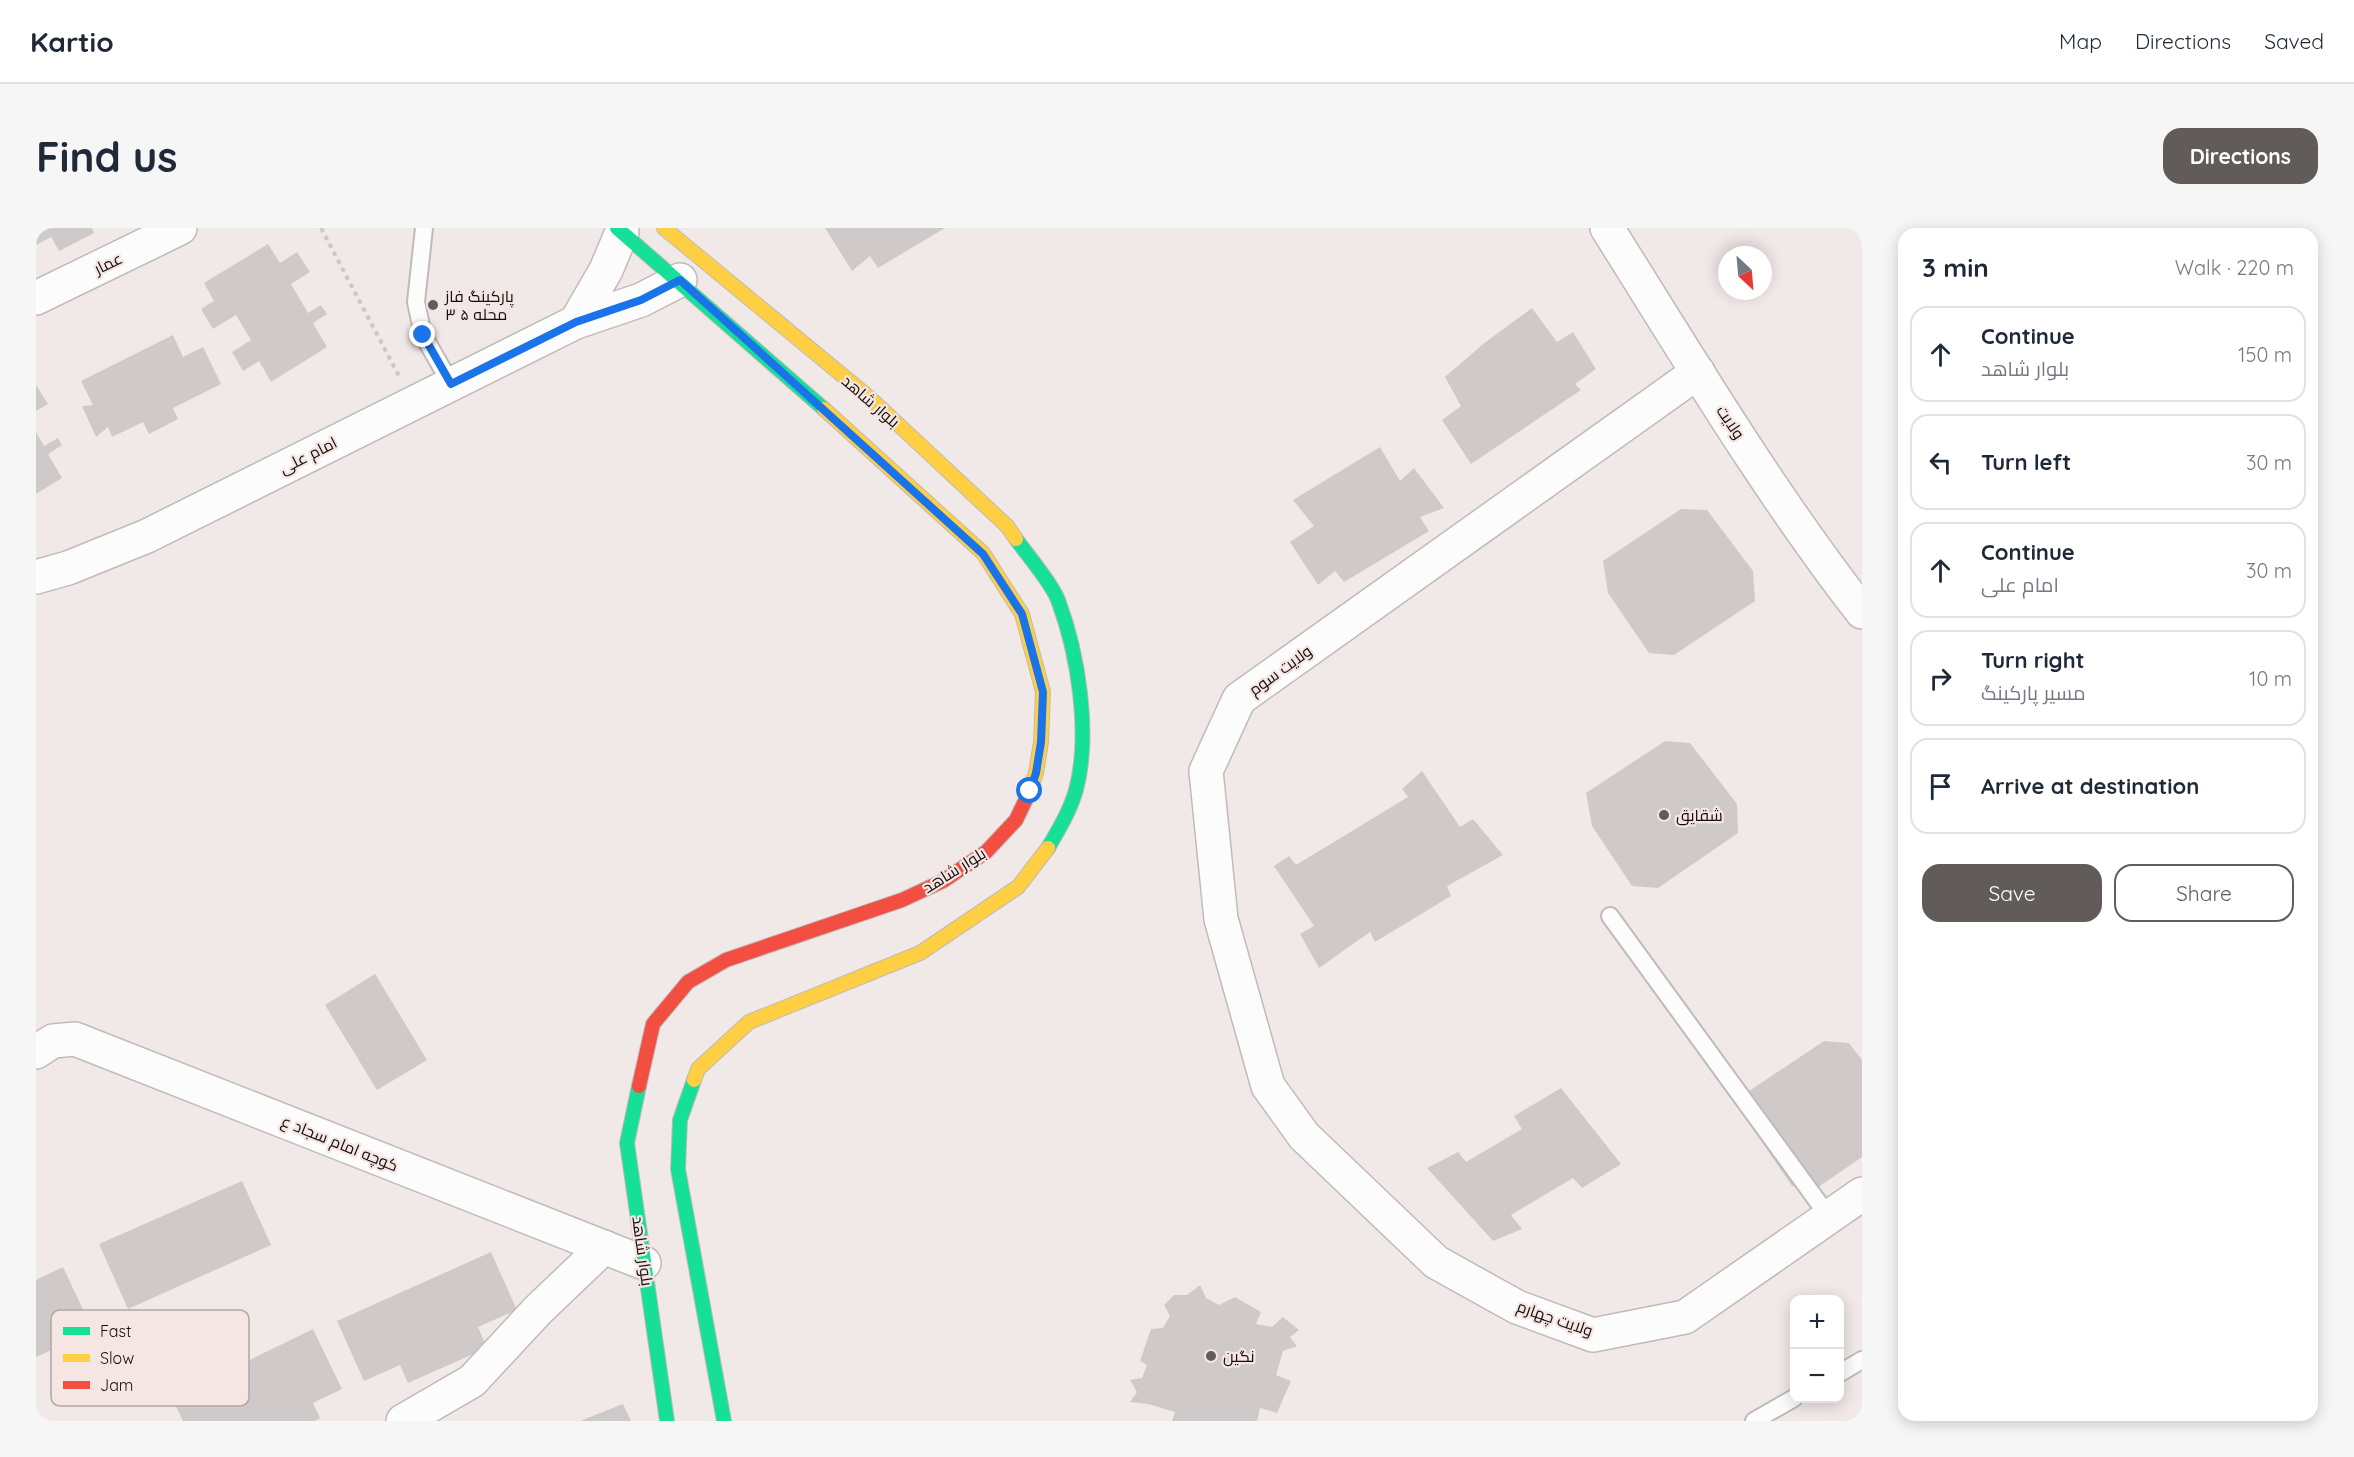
<!DOCTYPE html>
<html lang="en">
<head>
<meta charset="utf-8">
<style>
	body { margin:0; font-family:Quicksand,Cairo,sans-serif; background:#f6f6f7; color:#1f2937 }
	.controls { position:absolute; right:18px; bottom:18px; display:grid; overflow:hidden; border-radius:12px; box-shadow:0 3px 15px #0003 }
	.controls button { width:54px; height:54px; display:grid; place-items:center; padding:0; border:0; border-bottom:2px solid #e0e1e3; background:#fff; color:#1f2937; font:30px sans-serif }
	.compass { position:absolute; left:1682px; top:18px; width:54px; height:54px; border-radius:50%; background:#fff; box-shadow:0 3px 15px #0003; rotate:154deg }
	.stop { position:absolute; width:18px; height:18px; margin:-14px; border:4px solid #1a73e8; border-radius:50%; background:#fff }
	.stop.end { background:#1a73e8; border-color:#fff; box-shadow:0 2px 6px #0008 }
	.list { margin:0; padding:0; list-style:none }
	h2 { display:flex; justify-content:space-between; align-items:center; height:78px; margin:0; padding:0 24px; font-size:26px }
	h2 small { font-size:20px; font-weight:400; color:#747a83 }
	.list li { display:grid; grid-template-columns:39px 1fr auto; gap:18px; align-items:center; box-sizing:border-box; height:96px; margin:0 12px 12px; padding:0 12px; border:2px solid #e0e1e3; border-radius:18px }
	.list b { display:block; font-size:22px; white-space:nowrap }
	.list p { margin:0; font-size:20px; white-space:nowrap; color:#747a83 }
	.list em { font-size:20px; font-style:normal; color:#747a83 }
	.actions { display:flex; gap:12px; padding:18px 24px }
	.actions a { flex:1; padding:14px 0; border:2px solid #615b5a; border-radius:18px; text-align:center; font-size:21px; color:#615b5a }
	.actions .main { background:#615b5a; color:#fff }
	.icon { flex:none; width:33px; height:33px; fill:none; stroke:currentColor; stroke-width:2; stroke-linecap:round; stroke-linejoin:round }
	.map { position:relative; flex:none; width:1826px; height:1193px; overflow:hidden; border-radius:18px }
	header { display:flex; align-items:center; gap:36px; box-sizing:border-box; height:84px; padding:0 30px; background:#fff; border-bottom:2px solid #e0e1e3 }
	header strong { font-size:28px }
	nav { display:flex; gap:33px; margin-inline-start:auto; font-size:21px }
	.intro { display:flex; align-items:center; justify-content:space-between; box-sizing:border-box; height:144px; padding:0 36px }
	h1 { margin:0; font-size:42px }
	.button { padding:15px 27px; border-radius:18px; background:#615b5a; color:#fff; font-size:21px; font-weight:700 }
	main { display:flex; gap:36px; padding:0 36px }
	aside { flex:1; background:#fff; border-radius:18px; box-shadow:0 3px 15px #0003 }
	.map>svg:first-child { display:block }
</style>
</head>
<body>
<header>
<strong>Kartio</strong>
<nav><a>Map</a><a>Directions</a><a>Saved</a></nav>
</header>
<div class="intro"><h1>Find us</h1><a class="button">Directions</a></div>
<main>
<div class="map">
<svg width="1826" height="1193" viewBox="0 0 1826 1193">
	<rect width="100%" height="100%" fill="#f1e9e8"/>
	<g fill="#cfcac9">
		<polygon points="0,0 56,0 58,5 23,23 15,9 0,17"/>
		<polygon points="789,0 909,0 842,40 834,28 816,43"/>
		<polygon points="232,16 244,35 261,24 274,44 255,56 272,85 285,77 291,86 277,95 291,119 235,154 223,133 207,143 196,124 215,112 200,87 177,101 165,81 178,73 168,55"/>
		<polygon points="1496,80 1521,114 1537,104 1560,141 1539,156 1545,162 1435,236 1406,192 1425,178 1409,149 1447,116"/>
		<polygon points="137,107 147,129 167,119 185,156 137,180 142,191 113,206 107,194 76,209 72,199 60,209 46,178 57,177 45,153"/>
		<polygon points="0,157 12,176 0,183"/>
		<polygon points="0,204 8,218 22,210 26,217 12,226 26,250 0,266"/>
		<polygon points="1344,219 1364,253 1378,240 1408,280 1384,289 1393,303 1308,354 1299,343 1282,357 1254,314 1278,298 1257,272"/>
		<polygon points="1645,281 1671,282 1717,343 1719,373 1638,427 1613,425 1572,365 1567,333"/>
		<polygon points="1629,513 1654,515 1701,576 1702,605 1622,660 1596,658 1556,598 1550,565"/>
		<polygon points="1386,543 1424,599 1437,591 1467,627 1411,658 1415,668 1339,714 1334,704 1283,740 1264,706 1278,698 1238,638 1253,628 1260,637 1372,569 1366,561"/>
		<polygon points="339,746 391,832 341,862 289,777"/>
		<polygon points="1788,813 1813,815 1826,832 1826,929 1781,960 1756,958 1715,898 1710,865"/>
		<polygon points="1525,860 1585,936 1546,960 1537,950 1475,987 1486,1001 1457,1013 1391,940 1422,924 1430,934 1486,901 1478,888"/>
		<polygon points="206,953 235,1017 92,1081 63,1016"/>
		<polygon points="455,1024 481,1082 442,1099 451,1120 372,1155 364,1137 328,1153 301,1093"/>
		<polygon points="27,1039 57,1103 0,1129 0,1052"/>
		<polygon points="1164,1057 1170,1070 1183,1077 1199,1069 1225,1084 1220,1096 1236,1099 1247,1089 1263,1102 1254,1109 1261,1118 1247,1123 1240,1147 1255,1153 1241,1185 1224,1180 1221,1193 1136,1193 1139,1184 1112,1176 1094,1174 1101,1164 1094,1152 1106,1150 1111,1137 1104,1133 1115,1101 1127,1100 1134,1088 1128,1077 1138,1067 1151,1067"/>
		<polygon points="277,1101 306,1161 277,1175 284,1190 279,1193 147,1193 136,1170"/>
		<polygon points="587,1176 595,1193 544,1193"/>
	</g>
	<g fill="none" stroke-linecap="round" stroke-linejoin="round">
		<g stroke="#c0bab9" stroke-width="20">
			<g id="lane">
				<polyline points="388,0 380,74 387,107 415,156"/>
				<polyline points="1574,688 1793,989"/>
				<polyline points="1804,1145 1826,1132"/>
				<polyline points="1718,1193 1758,1170"/>
			</g>
		</g>
		<g stroke="#c0bab9" stroke-width="36">
			<g id="street">
				<path d="M1571,0C1653,130 1732,263 1826,384"/>
				<polyline points="0,70 144,0"/>
				<polyline points="540,94 570,42 586,4"/>
				<polyline points="1662,144 1203,471 1170,543 1185,691 1232,858 1268,908 1400,1034 1481,1079 1557,1107 1649,1089 1826,966"/>
				<polyline points="0,349 32,340 111,308 540,94 605,72 644,52"/>
				<polyline points="0,824 17,813 39,811 608,1035"/>
				<polyline points="367,1193 436,1153 502,1082 568,1019"/>
			</g>
		</g>
		<g stroke="#c0bab9" stroke-width="16">
			<g id="fast">
				<polyline points="581,0 788,181"/>
				<path d="M980,311C992,328 1015,354 1022,372C1042,425 1055,506 1040,562C1034,583 1023,601 1012,620"/>
				<polyline points="658,852 644,892 642,941 688,1193"/>
				<polyline points="603,858 591,915 631,1193"/>
			</g>
		</g>
		<g stroke="#c0bab9" stroke-width="16">
			<g id="slow">
				<polyline points="628,0 835,171 971,298 980,311"/>
				<polyline points="788,181 947,325 986,386 1007,464 1005,514 1000,545 992,567"/>
				<polyline points="658,852 662,841 713,794 884,725 982,659 1012,620"/>
			</g>
		</g>
		<g stroke="#c0bab9" stroke-width="16">
			<polyline id="jam" points="603,858 617,796 652,754 690,732 866,672 907,653 950,624 980,592 992,567"/>
		</g>
		<polyline stroke="#cbc8c8" stroke-width="4" stroke-dasharray="4.5 4.5" stroke-linecap="butt" points="285,0 363,148"/>
		<use href="#lane" stroke="#fdfcfc" stroke-width="16"/>
		<use href="#street" stroke="#fdfcfc" stroke-width="33"/>
		<use href="#fast" stroke="#16e098" stroke-width="14"/>
		<use href="#slow" stroke="#ffcf43" stroke-width="14"/>
		<use href="#jam" stroke="#f24e42" stroke-width="14"/>
	</g>
	<g fill="none" stroke-linecap="round" stroke-linejoin="round">
		<polyline stroke="#1a73e8" stroke-width="8" points="387,107 415,156 540,94 605,72 644,52 947,326 986,386 1007,464 1005,514 1000,545 994,563"/>
	</g>
	<g fill="#615b5a" stroke="#f5e6e4" stroke-width="2">
		<circle cx="397" cy="77" r="6"/>
		<circle cx="1628" cy="587" r="6"/>
		<circle cx="1175" cy="1128" r="6"/>
	</g>
	<g text-anchor="middle" dominant-baseline="central" stroke-width="4.5" stroke-linejoin="round" paint-order="stroke">
		<g font-size="16" fill="#130e0d" stroke="#f5e6e4">
			<text transform="translate(72 35) rotate(-26)">عمار</text>
			<text transform="translate(835 173) rotate(41)">بلوار شاهد</text>
			<text transform="translate(1695 194) rotate(56)">ولایت</text>
			<text transform="translate(272 227) rotate(-27)">امام علی</text>
			<text transform="translate(1244 442) rotate(-36)">ولایت سوم</text>
			<text transform="translate(918 642) rotate(-32)">بلوار شاهد</text>
			<text transform="translate(304 915) rotate(22)">کوچه امام سجاد ع</text>
			<text transform="translate(607 1023) rotate(82)">بلوار شاهد</text>
			<text transform="translate(1519 1090) rotate(19)">ولایت چهارم</text>
		</g>
		<g font-size="16" fill="#130e0d" stroke="#f5e6e4" text-anchor="start">
			<text x="409" y="68">پارکینگ فاز<tspan x="409" dy="18">۳ محله ۵</tspan></text>
			<text x="1640" y="587">شقایق</text>
			<text x="1187" y="1128">نگین</text>
		</g>
	</g>
	<rect x="15" y="1082" width="198" height="96" rx="9" fill="#f5e6e4" stroke="#b1a5a4" stroke-width="1.5"/>
	<rect x="27" y="1099" width="27" height="8" fill="#16e098"/>
	<rect x="27" y="1126" width="27" height="8" fill="#ffcf43"/>
	<rect x="27" y="1153" width="27" height="8" fill="#f24e42"/>
	<g font-size="16" fill="#130e0d">
		<text x="64" y="1109">Fast</text>
		<text x="64" y="1136">Slow</text>
		<text x="64" y="1163">Jam</text>
	</g>
</svg>
<div class="controls">
<button>+</button>
<button>−</button>
</div>
<svg class="compass" viewBox="-18 -18 36 36"><path d="M0-13l5 13h-10z" fill="#e53935"/><path d="M0 13l5-13h-10z" fill="#747a83"/></svg>
<div class="stop" style="left:994px;top:563px"></div>
<div class="stop end" style="left:387px;top:107px"></div>
</div>
<aside>
<h2>3 min<small>Walk · 220 m</small></h2>
<ul class="list">
<li><svg class="icon" aria-label="ahead" viewBox="0 0 24 24"><path d="M12 20V5M6 11l6-6 6 6"/></svg><div><b>Continue</b><p>بلوار شاهد</p></div><em>150 m</em></li>
<li><svg class="icon" aria-label="left" viewBox="0 0 24 24"><path d="M17 20v-9H6M10 6l-5 5 5 5"/></svg><div><b>Turn left</b></div><em>30 m</em></li>
<li><svg class="icon" aria-label="ahead" viewBox="0 0 24 24"><path d="M12 20V5M6 11l6-6 6 6"/></svg><div><b>Continue</b><p>امام علی</p></div><em>30 m</em></li>
<li><svg class="icon" aria-label="right" viewBox="0 0 24 24"><path d="M7 20v-9h11M14 6l5 5-5 5"/></svg><div><b>Turn right</b><p>مسیر پارکینگ</p></div><em>10 m</em></li>
<li><svg class="icon" aria-label="arrive" viewBox="0 0 24 24"><path d="M6 21V4h12l-3 4 3 4H6"/></svg><div><b>Arrive at destination</b></div></li>
</ul>
<div class="actions"><a class="main">Save</a><a>Share</a></div>
</aside>
</main>
</body>
</html>
